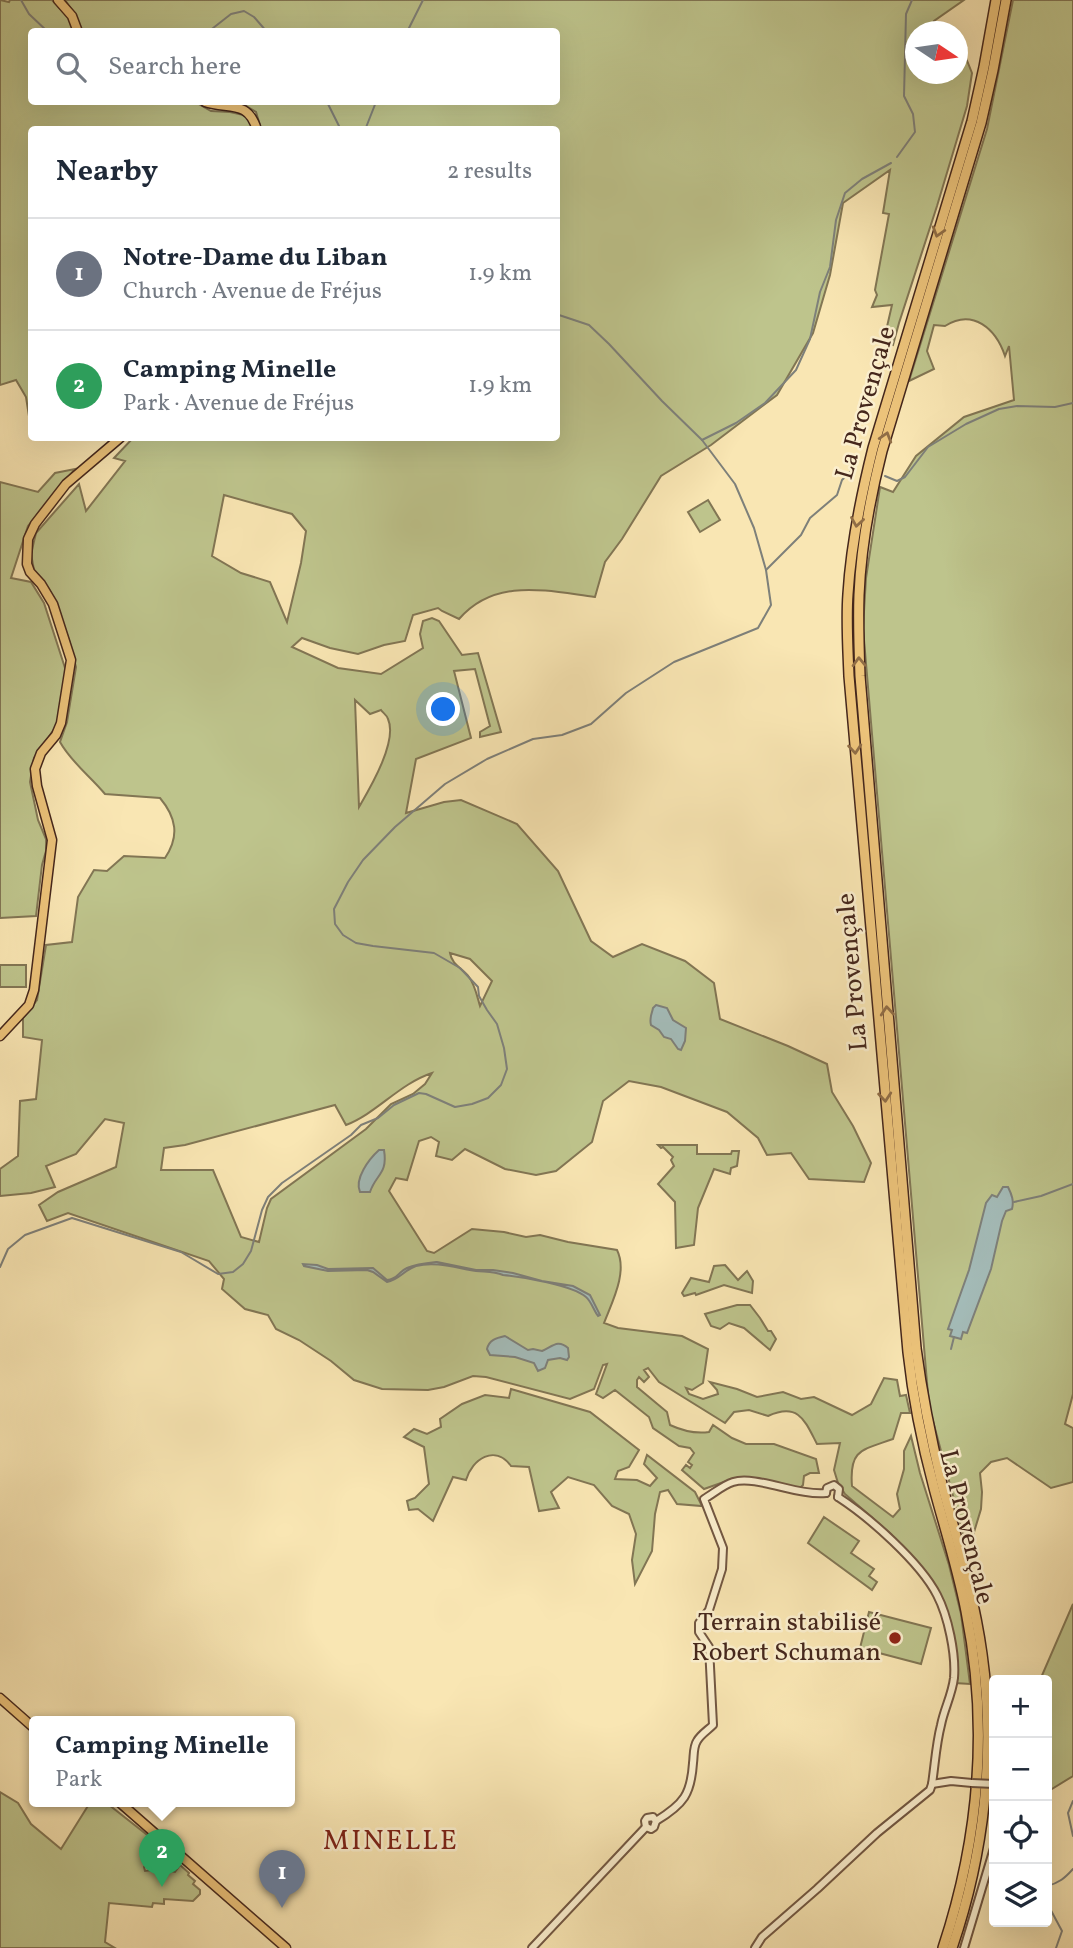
<!DOCTYPE html>
<html lang="en">
<head>
<meta charset="utf-8">
<style>
	body { margin:0; font-family:Vollkorn,serif; background:#f2f2f3; color:#1f2937 }
	.controls { position:absolute; right:21px; bottom:21px; display:grid; overflow:hidden; border-radius:7px; box-shadow:0 7px 28px #0002 }
	.controls button { width:63px; height:63px; display:grid; place-items:center; padding:0; border:0; border-bottom:2px solid #e0e1e3; background:#fff; color:#1f2937; font:35px sans-serif }
	.compass { position:absolute; left:905px; top:21px; width:63px; height:63px; border-radius:50%; background:#fff; box-shadow:0 7px 28px #0002; rotate:103deg }
	.you { position:absolute; left:444px; top:710px; width:24px; height:24px; margin:-18px; border:5px solid #fff; border-radius:50%; background:#1a73e8; box-shadow:0 0 0 10px #1a73e833 }
	.badge { display:grid; place-items:center; width:46px; height:46px; border-radius:50%; background:#111827; color:#fff; font-size:23px; font-weight:700 }
	.pin { position:absolute; translate:-50% -58px; filter:drop-shadow(0 2px 4px #0008) }
	.pin::after { content:''; position:absolute; top:37px; width:24px; height:21px; background:inherit; clip-path:polygon(0 0,100% 0,50% 100%) }
	.popup { position:absolute; left:29px; top:1716px; width:266px; height:91px; box-sizing:border-box; display:grid; place-content:center; border-radius:7px; background:#fff; filter:drop-shadow(0 2px 5px #0005); font-size:23px; white-space:nowrap; color:#747a83 }
	.popup b { font-size:26px; color:#1f2937 }
	.popup::after { content:''; position:absolute; left:50%; top:100%; margin-left:-14px; border:14px solid transparent; border-top-color:#fff }
	.list { margin:0; padding:0; list-style:none }
	h2 { display:flex; justify-content:space-between; align-items:center; height:91px; margin:0; padding:0 28px; font-size:30px }
	h2 small { font-size:23px; font-weight:400; color:#747a83 }
	.list li { display:grid; grid-template-columns:46px 1fr auto; gap:21px; align-items:center; box-sizing:border-box; height:112px; padding:0 28px; border-top:2px solid #e0e1e3 }
	.list b { display:block; font-size:26px; white-space:nowrap }
	.list p { margin:0; font-size:23px; white-space:nowrap; color:#747a83 }
	.list em { font-size:23px; font-style:normal; color:#747a83 }
	.icon { flex:none; width:38px; height:38px; fill:none; stroke:currentColor; stroke-width:2; stroke-linecap:round; stroke-linejoin:round }
	.map { position:relative; flex:none; width:1073px; height:1948px; overflow:hidden }
	.search { position:absolute; background:#fff; box-shadow:0 7px 28px #0002; left:28px; top:28px; width:532px; height:77px; display:flex; align-items:center; gap:18px; box-sizing:border-box; padding:0 24px; border-radius:7px; color:#747a83; font-size:26px }
	.panel { position:absolute; background:#fff; box-shadow:0 7px 28px #0002; left:28px; top:126px; width:532px; height:315px; border-radius:7px }
	.map>svg:first-child { display:block }
</style>
</head>
<body>
<div class="map">
<svg width="1073" height="1948" viewBox="0 0 1073 1948">
	<rect width="100%" height="100%" fill="#f9e6b3"/>
	<filter id="stains"><feTurbulence type="fractalNoise" baseFrequency=".00286" numOctaves="4"/><feColorMatrix values="0 0 0 0 .2 0 0 0 0 .09 0 0 0 0 .02 0 0 0 .5 -.17"/></filter>
	<radialGradient id="worn" r=".72"><stop offset=".6" stop-color="#630" stop-opacity="0"/><stop offset="1" stop-color="#630" stop-opacity=".3"/></radialGradient>
	<g fill="#bec48c" stroke="#827654" stroke-width="2" fill-rule="evenodd">
		<polygon points="0,0 9,2 10,0 52,0 68,17 74,31 32,32 32,102 195,102 211,111 230,112 248,116 252,129 32,130 31,429 26,397 16,380 0,385"/>
		<path d="M65,0H964L934,21L937,31L916,32V74H958V43H960L972,73L967,106L937,206L899,323L893,345L887,343L886,331L892,305L872,307L877,295L875,290L889,214L883,213L890,170L843,203L830,275L813,333L777,395L711,445L661,476L622,539L605,562L595,597C547,591 495,577 459,619L442,611L438,608L413,615L405,641L384,645L358,654L330,648L302,638L292,647L338,668L381,674L423,648L420,634L423,621L432,618L439,621L462,655L478,653L501,732L480,737V732L490,726L475,669L454,671L471,738L416,759L406,813L444,802L461,800L517,824L558,871L591,941L613,957L642,944L685,961L714,983L720,1019L788,1046L827,1064L832,1092L853,1126L871,1163L864,1182L809,1179L791,1153L767,1155L758,1138L727,1112L661,1087L629,1081L603,1101L592,1142L556,1171L536,1175L505,1169L465,1149L452,1160L436,1156L439,1142L431,1137L419,1141L407,1180L396,1178L389,1191L427,1251L434,1253L472,1229L504,1232L526,1237L540,1235L568,1242L617,1250C628,1272 612,1302 604,1323L618,1328L682,1336L708,1349L703,1383L692,1390L686,1388L689,1394L703,1399L718,1394L717,1390L710,1382L737,1389L757,1397L783,1392L801,1399L814,1397L852,1415L871,1404L884,1378L897,1380L900,1396L906,1395L910,1413H901L893,1439C862,1450 849,1449 852,1486L893,1517L900,1509L897,1494L904,1469V1451L911,1436L920,1473L949,1565L961,1614L970,1684L955,1683V1656L949,1617L935,1585L891,1534L845,1494L838,1483L834,1470L840,1443L817,1444C805,1421 799,1402 768,1416L749,1410L734,1412L725,1423L659,1382L648,1368L644,1370L649,1377L644,1382L639,1377L637,1380V1387L667,1412L670,1425C683,1431 695,1434 709,1432L713,1425L732,1438L746,1444H774L816,1459L819,1473H810L804,1476L803,1485L798,1490L748,1478H735L704,1489L682,1470L686,1465L690,1468L692,1465L688,1462L694,1453L690,1448L679,1446L653,1428L649,1417L615,1390L603,1398L596,1394L607,1364L603,1365L594,1389L570,1399L486,1377L473,1376L444,1387L428,1390L382,1389L354,1380L331,1361L299,1340L276,1329L268,1315L245,1309L222,1289L224,1279L209,1261L68,1213L47,1221L39,1205L58,1192L116,1167L124,1123L105,1119L76,1154L46,1166L55,1187L31,1193L0,1196V1169L18,1156L20,1101L36,1099L42,1040L23,1037V1018L37,1000L46,945L72,942L78,897L94,870L107,871L124,856L165,858C180,836 176,817 160,798L105,794C90,776 71,762 60,742L67,722L76,667L69,640L58,609L49,589L34,570L31,554L36,533L79,484L86,511L125,461L114,458L133,438H556V130L261,129L256,112L241,103L226,102H556V32L82,31L75,15ZM224,495L292,514L306,531L301,563L287,622L270,582L241,573L212,556ZM355,700L370,714L381,710C383,713 387,715 388,719C398,741 370,788 359,807ZM450,953L470,959L492,981L480,1006C477,996 475,985 469,977C462,968 452,965 450,953ZM432,1073L425,1084L413,1094L391,1104L366,1129L271,1199L267,1208L259,1242L241,1237L213,1170H161L164,1148L185,1145L335,1105L346,1125C377,1113 399,1084 432,1073Z"/>
		<path d="M1013,0H1073V1394L1065,1424L1073,1428V1482L1051,1488L1007,1458L991,1462L980,1473L982,1492L981,1509L968,1552L929,1406L863,628L866,578L880,487L893,492L916,456L964,417L1014,400L1009,346L1005,356C996,329 973,308 945,326L934,325L927,351L934,369L909,381L987,129Z"/>
		<polygon points="75,469 28,526 11,578 31,582 44,603 66,671 57,725 34,758 30,782 38,820 46,839 46,851 42,865 36,916 0,918 0,482 38,492 55,473"/>
		<polygon points="708,500 720,520 700,532 688,512"/>
		<rect x="0" y="965" width="26" height="22"/>
		<polygon points="658,1145 697,1145 697,1154 731,1154 732,1151 739,1151 737,1166 731,1168 730,1174 714,1169 698,1208 694,1245 676,1248 675,1202 658,1184 674,1166 671,1160 673,1157 663,1147 661,1148"/>
		<polygon points="725,1265 738,1280 747,1271 753,1281 752,1293 724,1285 696,1295 695,1293 684,1296 682,1293 691,1278 709,1282 714,1266"/>
		<polygon points="737,1305 750,1305 760,1318 768,1331 771,1331 776,1339 770,1350 744,1328 729,1323 720,1329 711,1326 705,1314"/>
		<path d="M511,1389L590,1412L639,1450L629,1467L618,1471L615,1479L637,1480L650,1486L657,1478L644,1464L647,1455L695,1492L702,1506L677,1504L668,1490L660,1492L655,1514L652,1551L635,1584L632,1560L636,1534L629,1514L612,1506L594,1485L568,1477L551,1492L559,1508L539,1511L529,1467L511,1466C495,1444 472,1459 466,1480L453,1477L433,1521L418,1509L409,1510L407,1501L415,1498L429,1484L424,1447L404,1437L414,1429L427,1434L441,1427L440,1419L462,1404L485,1395L509,1398Z"/>
		<polygon points="824,1517 859,1541 851,1553 874,1569 869,1576 877,1582 872,1590 808,1543"/>
		<polygon points="1073,1604 1073,1776 1047,1792 1047,1680 1040,1680"/>
		<polygon points="869,1612 931,1628 921,1664 860,1648"/>
		<polygon points="0,1792 18,1803 31,1824 61,1849 91,1801 104,1801 155,1841 161,1843 144,1867 145,1871 161,1869 175,1872 180,1865 189,1873 188,1875 195,1881 193,1884 200,1890 200,1894 193,1901 164,1899 164,1904 153,1903 152,1907 109,1903 105,1942 115,1948 0,1948"/>
	</g>
	<g fill="#a4bcb9" stroke="#7e807a" stroke-width="2">
		<path d="M656,1005L667,1008L673,1020L686,1028L685,1041L681,1050L678,1049L671,1039L664,1037L659,1030L651,1025C649,1018 652,1014 653,1008Z"/>
		<path d="M379,1150H384C388,1174 376,1174 370,1192H360C354,1179 369,1159 379,1150Z"/>
		<path d="M1003,1187H1008C1012,1195 1014,1201 1012,1209L1006,1211L1002,1221L991,1269L967,1333L963,1332L961,1339L950,1336L952,1330L948,1329L969,1270L986,1203L992,1195L997,1197Z"/>
		<path d="M437,1262L476,1270H493L513,1273L542,1281L573,1286L590,1295L600,1315L598,1316C594,1311 591,1301 586,1297C572,1285 523,1277 503,1275C494,1271 486,1272 476,1271C456,1268 436,1261 416,1266C404,1270 399,1280 387,1282L373,1272L367,1270L328,1271L304,1266L303,1264L317,1265L328,1269L373,1268L387,1280C398,1279 398,1272 407,1268C416,1264 427,1263 437,1262Z"/>
		<path d="M505,1336L528,1350L533,1349L542,1351C553,1346 558,1339 568,1348L569,1357L567,1360L560,1358L548,1360L545,1368L538,1371L534,1363L515,1357L490,1355L487,1349C489,1340 496,1338 505,1336Z"/>
	</g>
	<g fill="none" stroke-linecap="round" stroke-linejoin="round">
		<g stroke="#7e807a" stroke-width="2">
			<polyline points="21,0 29,14 48,32"/>
			<polyline points="208,32 231,14 244,11 254,17 267,32"/>
			<polyline points="407,32 423,0"/>
			<polyline points="327,102 341,130"/>
			<polyline points="365,130 376,102"/>
			<polyline points="897,157 915,132 913,114 904,96 906,14 912,0"/>
			<polyline points="702,440 736,423 765,403 796,370 810,339 820,292 830,267 836,220 845,193 862,179 891,163"/>
			<polyline points="885,476 897,481 905,477 928,447 966,424 999,409 1017,406 1055,407 1073,403"/>
			<polyline points="766,570 801,535 810,518 837,495 842,480 850,472"/>
			<polyline points="1014,1202 1041,1196 1073,1184"/>
			<polyline points="0,1267 8,1249 25,1235 72,1218 181,1252 218,1274 233,1272 243,1264 251,1251 262,1210 268,1197 282,1183 351,1135 361,1125 378,1118 394,1105 419,1093 426,1094 455,1107 472,1104 488,1098 501,1085 507,1069 504,1048 497,1024 487,1010 479,996 478,987 460,968 434,953 373,946 356,943 343,935 335,924 334,909 348,882 363,860 395,827 445,784 487,759 533,739 562,735 591,724 626,693 674,662 758,628 771,605 766,570 754,528 735,484 702,440 662,401 609,344 589,325 556,314"/>
			<polyline points="951,1349 954,1337"/>
			<polyline points="1073,1801 1068,1813 1073,1836"/>
			<path d="M1047,1886C1059,1883 1065,1878 1073,1869"/>
			<polyline points="1047,1903 1062,1931 1056,1948"/>
		</g>
		<g stroke="#725742" stroke-width="10">
			<g id="tertiary">
				<polyline points="826,1493 827,1488 834,1485 839,1489 838,1497"/>
				<polyline points="932,1784 951,1781 972,1783"/>
				<path d="M646,1827L651,1829L654,1827L656,1821C684,1804 691,1794 693,1763C694,1756 693,1747 697,1741C700,1735 708,1730 713,1725L709,1647L699,1632V1623L709,1610L722,1569L723,1548L704,1499C713,1494 723,1485 733,1482C756,1475 798,1496 826,1493"/>
				<polyline points="646,1827 645,1821 647,1818 653,1817 656,1821"/>
				<polyline points="532,1948 646,1827"/>
				<path d="M755,1948L762,1937L817,1889L877,1833L930,1790L932,1784C935,1764 936,1744 941,1725C944,1709 952,1695 954,1678C956,1654 948,1616 937,1595C920,1562 869,1517 838,1497"/>
				<polyline points="964,1948 994,1848"/>
			</g>
		</g>
		<g stroke="#45271c" stroke-width="11">
			<g id="primary">
				<polyline points="58,0 72,16 78,32"/>
				<path d="M205,102C228,110 248,99 257,130"/>
				<polyline points="0,1036 29,1005 34,990 52,840 37,786 35,769 41,753 56,735 61,723 71,660 53,604 41,584 30,572 27,564 28,539 35,524 66,484 120,438"/>
				<polyline points="0,1698 34,1728"/>
				<polyline points="118,1801 286,1948"/>
			</g>
		</g>
		<g stroke="#45271c" stroke-width="12">
			<g id="motorway">
				<path d="M943,1948C979,1839 989,1725 966,1611C958,1570 945,1529 934,1488C922,1443 913,1398 908,1352L849,676C848,649 846,621 848,594C851,544 861,496 873,448L972,121L984,67L996,0"/>
				<path d="M952,1948C984,1854 996,1753 982,1654C974,1596 957,1540 942,1484C931,1439 922,1394 916,1348L860,676C859,649 858,622 859,595C861,546 870,498 882,451L981,123L993,70L1006,0"/>
			</g>
		</g>
		<use href="#tertiary" stroke="#fbefce" stroke-width="6"/>
		<use href="#primary" stroke="#ecc37a" stroke-width="8"/>
		<use href="#motorway" stroke="#ecc37a" stroke-width="9"/>
		<g stroke="#725742" stroke-width="10" stroke-linecap="butt">
			<polyline id="tertiary-bridge" points="972,1783 994,1784"/>
		</g>
		<use href="#tertiary-bridge" stroke="#fbefce" stroke-width="6"/>
	</g>
	<defs><path id="oneway-chevron" d="M-2-3.5L2.5 0L-2 3.5" fill="none" stroke-width="1.6" stroke-linecap="round" stroke-linejoin="round" transform="scale(1.75)"/></defs>
	<g stroke="#906d46">
		<use href="#oneway-chevron" transform="translate(938 232) rotate(107)"/>
		<use href="#oneway-chevron" transform="translate(886 437) rotate(-73)"/>
		<use href="#oneway-chevron" transform="translate(857 522) rotate(99)"/>
		<use href="#oneway-chevron" transform="translate(859 662) rotate(-92)"/>
		<use href="#oneway-chevron" transform="translate(855 749) rotate(85)"/>
		<use href="#oneway-chevron" transform="translate(887 1011) rotate(-95)"/>
		<use href="#oneway-chevron" transform="translate(885 1097) rotate(85)"/>
	</g>
	<circle fill="#8f2418" stroke="#fbefce" stroke-width="2.5" cx="895" cy="1638" r="7"/>
	<g text-anchor="middle" dominant-baseline="central" stroke-width="5" stroke-linejoin="round" paint-order="stroke">
		<g font-size="26" fill="#45271c" stroke="#fbefce">
			<text transform="translate(866 403) rotate(-74)">La Provençale</text>
			<text transform="translate(853 972) rotate(-95)">La Provençale</text>
			<text transform="translate(966 1527) rotate(76)">La Provençale</text>
		</g>
		<g font-size="26" fill="#45271c" stroke="#fbefce" text-anchor="end">
			<text x="881" y="1623">Terrain stabilisé<tspan x="881" dy="30">Robert Schuman</tspan></text>
		</g>
		<g font-size="28" letter-spacing="2" fill="#7a1f14" stroke="#fbefce">
			<text x="391" y="1841">MINELLE</text>
		</g>
	</g>
	<rect width="100%" height="100%" filter="url(#stains)"/>
	<rect width="100%" height="100%" fill="url(#worn)"/>
</svg>
<div class="controls">
<button>+</button>
<button>−</button>
<button><svg class="icon" aria-label="locate" viewBox="0 0 24 24"><circle cx="12" cy="12" r="6"/><path d="M12 2v4M12 18v4M2 12h4M18 12h4"/></svg></button>
<button><svg class="icon" aria-label="layers" viewBox="0 0 24 24"><path d="M12 4l9 5-9 5-9-5zM3 14l9 5 9-5"/></svg></button>
</div>
<svg class="compass" viewBox="-18 -18 36 36"><path d="M0-13l5 13h-10z" fill="#e53935"/><path d="M0 13l5-13h-10z" fill="#747a83"/></svg>
<div class="you"></div>
<div class="pin badge" style="left:282px;top:1908px;background:#6b7280">1</div>
<div class="pin badge" style="left:162px;top:1887px;background:#2e9e5b">2</div>
<div class="popup"><b>Camping Minelle</b>Park</div>
<div class="search"><svg class="icon" aria-label="search" viewBox="0 0 24 24"><circle cx="10" cy="10" r="6"/><path d="M15 15l6 6"/></svg>Search here</div>
<section class="panel">
<h2>Nearby<small>2 results</small></h2>
<ul class="list">
<li><span class="badge" style="background:#6b7280">1</span><div><b>Notre-Dame du Liban</b><p>Church · Avenue de Fréjus</p></div><em>1.9 km</em></li>
<li><span class="badge" style="background:#2e9e5b">2</span><div><b>Camping Minelle</b><p>Park · Avenue de Fréjus</p></div><em>1.9 km</em></li>
</ul>
</section>
</div>
</body>
</html>
